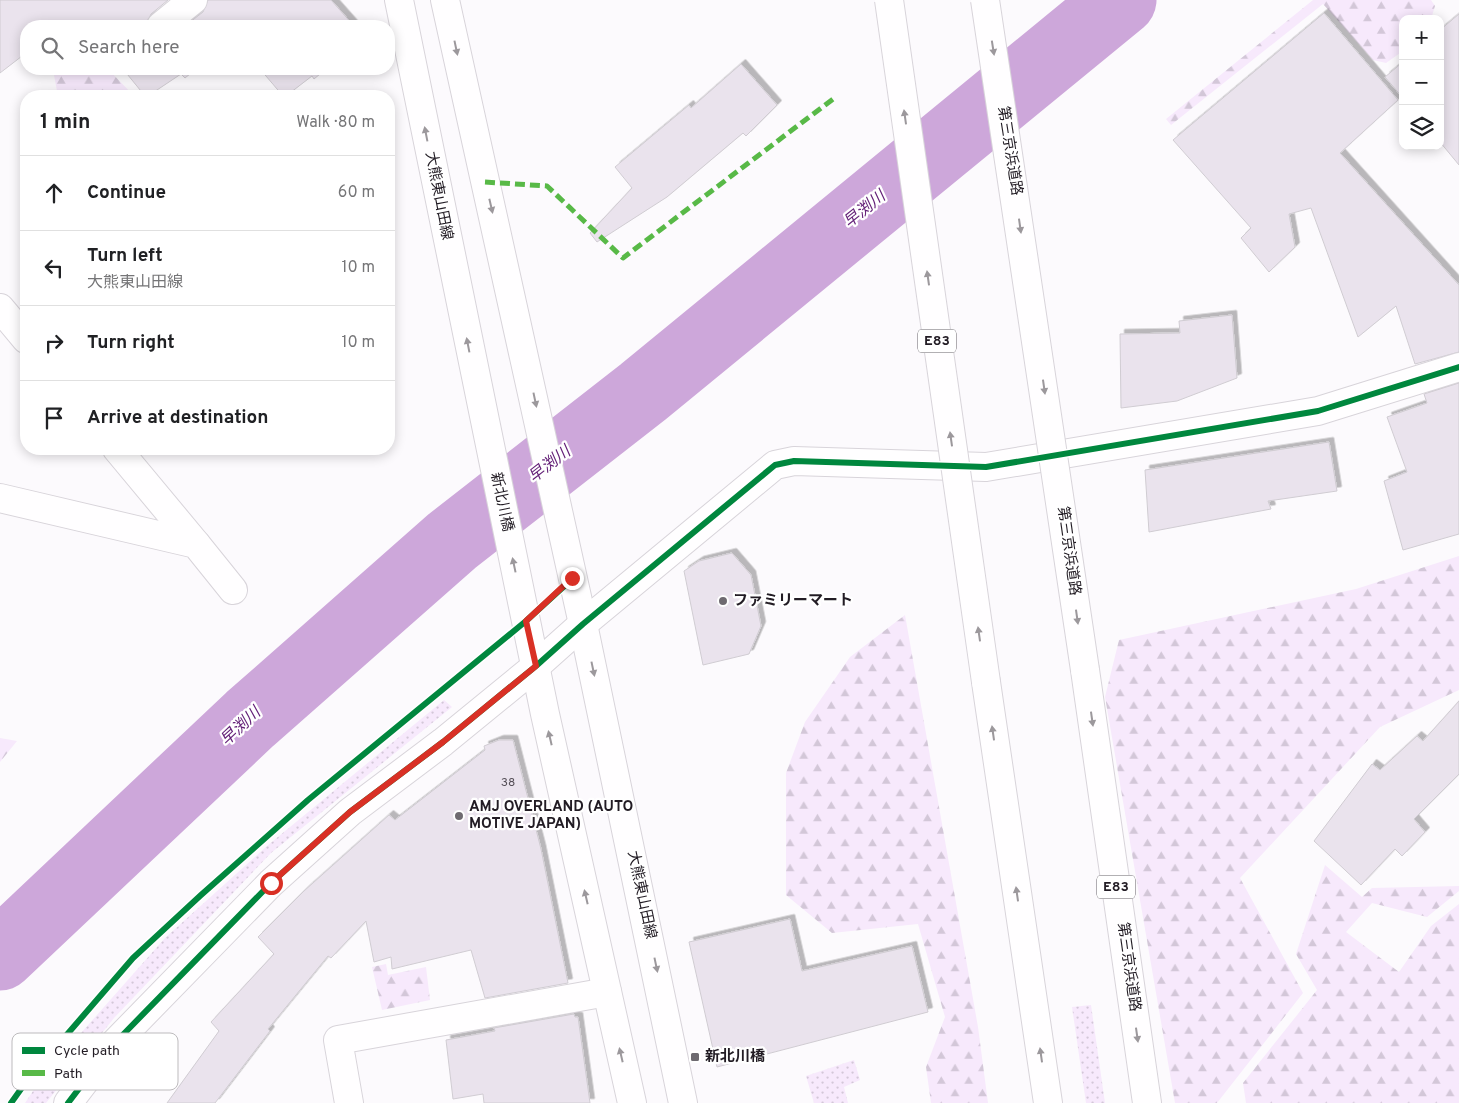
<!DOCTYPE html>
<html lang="en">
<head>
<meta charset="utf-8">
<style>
	body { margin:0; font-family:Overpass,"Noto Sans JP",sans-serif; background:#f6f6f6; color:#202124 }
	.controls { position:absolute; right:15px; top:15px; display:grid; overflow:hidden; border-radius:10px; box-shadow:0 2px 12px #0003 }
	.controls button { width:45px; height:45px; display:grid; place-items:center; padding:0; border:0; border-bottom:1px solid #e0e0e0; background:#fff; color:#202124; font:25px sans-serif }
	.stop { position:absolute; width:15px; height:15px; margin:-11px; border:4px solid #d93025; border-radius:50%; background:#fff }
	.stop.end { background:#d93025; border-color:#fff; box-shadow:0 1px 5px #0008 }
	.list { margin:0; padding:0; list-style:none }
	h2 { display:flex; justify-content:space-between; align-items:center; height:65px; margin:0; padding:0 20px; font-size:21px }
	h2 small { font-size:16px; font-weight:400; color:#757577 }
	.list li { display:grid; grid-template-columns:32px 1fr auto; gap:15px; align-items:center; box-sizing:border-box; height:75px; padding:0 20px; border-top:1px solid #e0e0e0 }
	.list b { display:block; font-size:19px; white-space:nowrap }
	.list p { margin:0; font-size:16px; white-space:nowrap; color:#757577 }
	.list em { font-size:16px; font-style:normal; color:#757577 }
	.icon { flex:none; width:28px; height:28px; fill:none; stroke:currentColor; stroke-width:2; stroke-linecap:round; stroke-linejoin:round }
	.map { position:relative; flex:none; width:1459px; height:1103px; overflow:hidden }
	.search { position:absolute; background:#fff; box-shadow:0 2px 12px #0003; left:20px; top:20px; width:375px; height:55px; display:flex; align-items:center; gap:12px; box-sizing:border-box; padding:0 18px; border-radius:20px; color:#757577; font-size:19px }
	.panel { position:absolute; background:#fff; box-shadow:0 2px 12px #0003; left:20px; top:90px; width:375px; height:365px; border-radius:20px }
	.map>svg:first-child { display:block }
</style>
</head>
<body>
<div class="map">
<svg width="1459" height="1103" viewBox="0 0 1459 1103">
	<defs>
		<pattern id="grass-dots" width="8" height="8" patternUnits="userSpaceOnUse" patternTransform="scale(1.25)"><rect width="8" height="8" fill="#f7e9fc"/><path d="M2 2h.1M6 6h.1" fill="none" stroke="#d3c7d8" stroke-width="1.8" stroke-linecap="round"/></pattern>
		<pattern id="forest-firs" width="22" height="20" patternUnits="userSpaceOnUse" patternTransform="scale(1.25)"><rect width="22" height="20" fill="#f7e9fc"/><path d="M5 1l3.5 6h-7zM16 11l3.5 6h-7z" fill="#d3c7d8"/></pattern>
		<filter id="shadow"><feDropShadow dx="4.5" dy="-4.5" stdDeviation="0" flood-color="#0004"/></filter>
	</defs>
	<rect width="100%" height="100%" fill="#fcfafd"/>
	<g fill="url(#grass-dots)">
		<polygon points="444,700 452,707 271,853 114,1018 46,1103 25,1103 43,1076 165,938 267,846"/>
		<polygon points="1091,1005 1105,1103 1086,1103 1072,1007"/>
		<polygon points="854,1060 860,1080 844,1087 848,1103 814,1103 806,1076"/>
	</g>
	<g fill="url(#forest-firs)">
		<polygon points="1313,0 1431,0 1435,6 1431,19 1403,19 1403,51 1386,63 1373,60 1323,4 1171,125 1166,119"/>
		<polygon points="61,69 108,69 134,96 52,96 57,91 54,75"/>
		<polygon points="1459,556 1459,690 1380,727 1240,878 1303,993 1217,1103 1175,1103 1105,697 1119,640 1356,589"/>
		<polygon points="905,615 978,1027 988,1103 931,1103 926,1067 945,1017 918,924 832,933 786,895 786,773 805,722 850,657"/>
		<polygon points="0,738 17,741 0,762"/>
		<polygon points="1325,865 1362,897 1372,888 1459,886 1459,891 1427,917 1372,903 1346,932 1399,972 1431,926 1459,904 1459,1103 1246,1103 1243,1083 1317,990 1296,954"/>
		<polygon points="386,964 388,975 426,967 430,1000 382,1010 372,967"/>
	</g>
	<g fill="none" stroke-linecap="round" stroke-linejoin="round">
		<polyline stroke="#cda7da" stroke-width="11" points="0,947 7,947"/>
		<polyline stroke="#cda7da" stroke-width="71" points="0,955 250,719 452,541 643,392 1121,0"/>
	</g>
	<g fill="#eae3ed" stroke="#d0ccd2" filter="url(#shadow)">
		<polygon points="0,0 168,0 151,14 146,26 26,26 26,53 0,73"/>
		<polygon points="208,0 331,0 354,26 185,26 203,12"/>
		<polygon points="1324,13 1398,100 1340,153 1459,285 1459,352 1415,364 1396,306 1358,337 1311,208 1289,214 1295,247 1269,272 1241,238 1251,228 1173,140"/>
		<polygon points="1459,14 1459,165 1440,142 1440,30"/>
		<polygon points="1403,62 1403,98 1385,77"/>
		<polygon points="741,64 777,105 746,136 743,133 667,197 597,242 590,233 632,188 615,167 689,105 691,108"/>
		<polygon points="123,69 196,69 185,78 181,74 148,96 145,96"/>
		<polygon points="260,69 326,69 314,79 312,76 286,96 283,96"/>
		<polygon points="1232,315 1237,378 1177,401 1121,408 1120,334 1180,333 1179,321"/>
		<polygon points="1459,383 1459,534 1403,550 1384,481 1407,472 1387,417 1427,403 1424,394"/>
		<polygon points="1329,442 1337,491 1268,501 1271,509 1149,532 1145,470"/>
		<polygon points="732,553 751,575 761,626 749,654 703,665 684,571 699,561"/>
		<polygon points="1459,701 1459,774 1414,819 1425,832 1402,856 1395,849 1361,885 1314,841 1372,764 1380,770 1417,736 1423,741"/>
		<polygon points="499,740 513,740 541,849 568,983 485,998 471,950 392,969 391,957 374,962 366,921 331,958 328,956 268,1029 270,1031 215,1103 167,1103 219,1031 211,1022 274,954 258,937 304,891 389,815 395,820 485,750 484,746"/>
		<polygon points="790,919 802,971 912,946 928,1012 717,1067 689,942"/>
		<polygon points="574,1014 575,1017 578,1017 590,1103 484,1103 483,1094 453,1099 446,1040 495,1031 494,1028"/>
	</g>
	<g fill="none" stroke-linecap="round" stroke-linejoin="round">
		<g stroke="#d8d4da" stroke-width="30">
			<g id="street">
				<polyline points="161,26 193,0"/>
				<polyline points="0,308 26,339"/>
				<polyline points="117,449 196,544"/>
				<polyline points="0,498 196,544 233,590"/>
				<polyline points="68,1103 110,1048 271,883 350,812 443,742 536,666 583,624 775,465 794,461 986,467 1318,411 1459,367"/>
				<polyline points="349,1103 338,1040 607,992"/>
			</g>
		</g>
		<g stroke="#d8d4da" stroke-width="30">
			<g id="secondary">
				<polyline points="399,0 545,714 632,1103"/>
				<polyline points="445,0 583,624 683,1103"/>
			</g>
		</g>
		<g stroke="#d8d4da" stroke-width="30">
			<g id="highway">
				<polyline points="1085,670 1147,1103"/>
				<polyline points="986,682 1048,1103"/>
			</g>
		</g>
		<use href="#street" stroke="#fffeff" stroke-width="28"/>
		<use href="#secondary" stroke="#fffeff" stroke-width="28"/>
		<use href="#highway" stroke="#fffeff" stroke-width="28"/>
		<g stroke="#d8d4da" stroke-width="30" stroke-linecap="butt">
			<g id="highway-bridge">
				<polyline points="889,0 986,682"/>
				<polyline points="985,0 1085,670"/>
			</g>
		</g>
		<use href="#highway-bridge" stroke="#fffeff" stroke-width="28"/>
		<polyline stroke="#58b947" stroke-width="5" stroke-dasharray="10 5" stroke-linecap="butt" points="485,182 547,186 623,258 833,99"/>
		<g stroke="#fff" stroke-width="9">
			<g id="cycleway">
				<polyline points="11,1103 26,1082 133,958 201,895 308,800 526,621 572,579"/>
				<polyline points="68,1103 110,1048 271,883 350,812 443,742 536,666 583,624 775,465 794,461 986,467 1318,411 1459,367"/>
			</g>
		</g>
		<use href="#cycleway" stroke="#00873e" stroke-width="6"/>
	</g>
	<defs><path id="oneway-solid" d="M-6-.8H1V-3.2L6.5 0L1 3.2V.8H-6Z" transform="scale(1.25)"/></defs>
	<g fill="#9c989c">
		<use href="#oneway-solid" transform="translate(456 48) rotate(78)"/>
		<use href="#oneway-solid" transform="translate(993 48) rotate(81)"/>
		<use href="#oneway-solid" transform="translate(905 117) rotate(-98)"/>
		<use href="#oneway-solid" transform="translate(426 134) rotate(-101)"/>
		<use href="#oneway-solid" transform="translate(491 206) rotate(77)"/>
		<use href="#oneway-solid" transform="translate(1020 226) rotate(82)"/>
		<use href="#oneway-solid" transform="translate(928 278) rotate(-98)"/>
		<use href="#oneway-solid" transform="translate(468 345) rotate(-101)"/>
		<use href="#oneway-solid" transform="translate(1044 387) rotate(82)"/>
		<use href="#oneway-solid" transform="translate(535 400) rotate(78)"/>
		<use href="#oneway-solid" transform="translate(951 439) rotate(-98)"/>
		<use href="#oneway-solid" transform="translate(514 565) rotate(-102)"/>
		<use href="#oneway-solid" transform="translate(1077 617) rotate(82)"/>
		<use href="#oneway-solid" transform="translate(979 634) rotate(-98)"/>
		<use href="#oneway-solid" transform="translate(593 669) rotate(78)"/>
		<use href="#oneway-solid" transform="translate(1092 719) rotate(82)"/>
		<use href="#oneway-solid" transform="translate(993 733) rotate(-98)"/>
		<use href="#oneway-solid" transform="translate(550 738) rotate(-103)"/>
		<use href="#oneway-solid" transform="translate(1017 894) rotate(-98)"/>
		<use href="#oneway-solid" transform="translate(586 897) rotate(-103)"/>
		<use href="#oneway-solid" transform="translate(656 965) rotate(78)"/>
		<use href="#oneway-solid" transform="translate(1137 1035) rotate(82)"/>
		<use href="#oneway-solid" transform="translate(621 1055) rotate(-103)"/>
		<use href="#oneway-solid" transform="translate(1041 1055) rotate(-98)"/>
	</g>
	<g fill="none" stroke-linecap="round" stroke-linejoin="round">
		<polyline stroke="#d93025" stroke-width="6" points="271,883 350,812 443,742 536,666 526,621 572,578"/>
	</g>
	<g fill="#6e6a70" stroke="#fff" stroke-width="2">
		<circle cx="723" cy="601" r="5"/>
		<circle cx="459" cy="816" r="5"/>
		<rect x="690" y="1052" width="10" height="10" rx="2.5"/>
	</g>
	<g text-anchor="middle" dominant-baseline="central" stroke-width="4.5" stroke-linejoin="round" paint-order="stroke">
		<g font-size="12" fill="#554f57">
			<text x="508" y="783">38</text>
		</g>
		<g fill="#fff" stroke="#646066" stroke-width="1">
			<rect x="918" y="329.5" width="38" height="23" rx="4"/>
			<rect x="1097" y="875.5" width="38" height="23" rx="4"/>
		</g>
		<g font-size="14" font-weight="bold" fill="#221c24">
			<text x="937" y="341">E83</text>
			<text x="1116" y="887">E83</text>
		</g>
		<g font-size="15" fill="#221c24" stroke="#fff">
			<text transform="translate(1009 151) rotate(81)">第三京浜道路</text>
			<text transform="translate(438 196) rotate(79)">大熊東山田線</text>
			<text transform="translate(501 502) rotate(78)">新北川橋</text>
			<text transform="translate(1068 551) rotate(82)">第三京浜道路</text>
			<text transform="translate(641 895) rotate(78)">大熊東山田線</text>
			<text transform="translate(1128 967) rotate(82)">第三京浜道路</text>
		</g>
		<g font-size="15" font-weight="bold" fill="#221c24" stroke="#fff" text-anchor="start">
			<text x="733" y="601">ファミリーマート</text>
			<text x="469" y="807">AMJ OVERLAND (AUTO<tspan x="469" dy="17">MOTIVE JAPAN)</tspan></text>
			<text x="705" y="1057">新北川橋</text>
		</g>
		<g font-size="16" font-style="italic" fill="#642178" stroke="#fff">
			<text transform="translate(865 210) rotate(-39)">早渕川</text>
			<text transform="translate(550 465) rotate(-38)">早渕川</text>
			<text transform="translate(241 727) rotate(-43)">早渕川</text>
		</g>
	</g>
	<rect x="12" y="1033" width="166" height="57" rx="8" fill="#fff" stroke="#bdbbbd" stroke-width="1"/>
	<rect x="22" y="1047" width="23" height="7" fill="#00873e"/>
	<rect x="22" y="1070" width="23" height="6" fill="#58b947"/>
	<g font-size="14" fill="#221c24">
		<text x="54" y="1055">Cycle path</text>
		<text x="54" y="1078">Path</text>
	</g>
</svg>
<div class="controls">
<button>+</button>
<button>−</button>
<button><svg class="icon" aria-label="layers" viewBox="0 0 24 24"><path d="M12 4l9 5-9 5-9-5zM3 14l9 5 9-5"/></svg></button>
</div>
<div class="stop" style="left:271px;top:883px"></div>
<div class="stop end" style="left:572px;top:578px"></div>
<div class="search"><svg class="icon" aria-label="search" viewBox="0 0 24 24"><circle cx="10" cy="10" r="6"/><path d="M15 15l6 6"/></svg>Search here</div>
<section class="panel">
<h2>1 min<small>Walk · 80 m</small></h2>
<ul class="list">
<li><svg class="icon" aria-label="ahead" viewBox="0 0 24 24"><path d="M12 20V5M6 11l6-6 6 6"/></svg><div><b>Continue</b></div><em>60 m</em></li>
<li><svg class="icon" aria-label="left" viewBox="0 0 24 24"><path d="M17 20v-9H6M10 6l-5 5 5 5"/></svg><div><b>Turn left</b><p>大熊東山田線</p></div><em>10 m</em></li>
<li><svg class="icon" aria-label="right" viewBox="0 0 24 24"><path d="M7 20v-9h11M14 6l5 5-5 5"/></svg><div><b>Turn right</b></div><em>10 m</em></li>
<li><svg class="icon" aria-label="arrive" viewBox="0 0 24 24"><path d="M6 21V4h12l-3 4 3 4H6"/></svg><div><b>Arrive at destination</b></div></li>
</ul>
</section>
</div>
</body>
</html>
